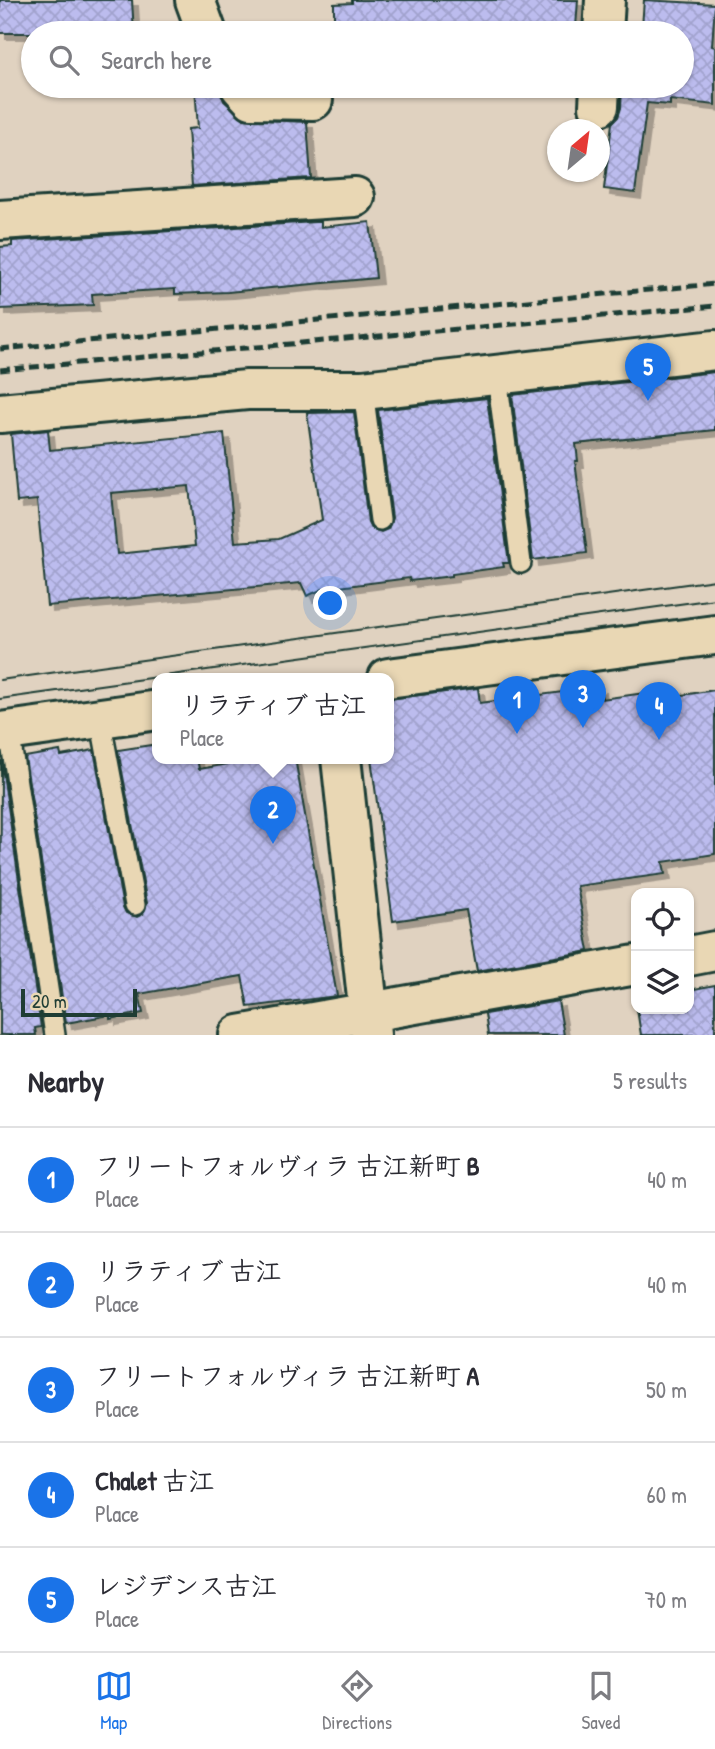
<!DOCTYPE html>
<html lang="en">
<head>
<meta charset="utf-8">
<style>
	body { margin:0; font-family:"Patrick Hand","Klee One",sans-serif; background:#f2f2f3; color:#2b2b33 }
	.controls { position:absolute; right:21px; bottom:21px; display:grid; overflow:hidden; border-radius:14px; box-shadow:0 2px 5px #0004 }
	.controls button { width:63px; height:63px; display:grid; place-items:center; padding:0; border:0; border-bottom:2px solid #e1e1e2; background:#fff; color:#2b2b33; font:35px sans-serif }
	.compass { position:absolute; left:547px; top:119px; width:63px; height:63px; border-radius:50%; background:#fff; box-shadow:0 2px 5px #0004; rotate:29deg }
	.scale { position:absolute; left:21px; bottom:18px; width:116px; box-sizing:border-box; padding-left:7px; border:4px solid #1f3d34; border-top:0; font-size:19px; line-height:24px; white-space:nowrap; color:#1f3d34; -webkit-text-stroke:5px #e9d7b4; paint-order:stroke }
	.you { position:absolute; left:331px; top:604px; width:24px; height:24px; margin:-18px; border:5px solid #fff; border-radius:50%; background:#1a73e8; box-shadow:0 0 0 10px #1a73e833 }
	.badge { display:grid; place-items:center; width:46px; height:46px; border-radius:50%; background:#1a73e8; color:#fff; font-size:23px; font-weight:700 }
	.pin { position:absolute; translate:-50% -58px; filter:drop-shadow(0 2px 4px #0008) }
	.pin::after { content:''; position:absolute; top:37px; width:24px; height:21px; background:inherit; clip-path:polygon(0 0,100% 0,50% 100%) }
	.popup { position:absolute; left:152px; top:673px; width:242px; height:91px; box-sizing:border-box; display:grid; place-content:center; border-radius:14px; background:#fff; filter:drop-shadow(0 2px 5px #0005); font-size:23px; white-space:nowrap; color:#7c7c81 }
	.popup b { font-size:26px; color:#2b2b33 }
	.popup::after { content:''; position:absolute; left:50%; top:100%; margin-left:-14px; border:14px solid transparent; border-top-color:#fff }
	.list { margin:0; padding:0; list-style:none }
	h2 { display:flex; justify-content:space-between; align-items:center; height:91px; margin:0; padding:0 28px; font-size:30px }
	h2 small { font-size:23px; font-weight:400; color:#7c7c81 }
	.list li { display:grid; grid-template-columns:46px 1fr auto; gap:21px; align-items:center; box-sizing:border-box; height:105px; padding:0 28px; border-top:2px solid #e1e1e2 }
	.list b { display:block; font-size:26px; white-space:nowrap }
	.list p { margin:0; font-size:23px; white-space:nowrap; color:#7c7c81 }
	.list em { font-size:23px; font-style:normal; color:#7c7c81 }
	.icon { flex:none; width:38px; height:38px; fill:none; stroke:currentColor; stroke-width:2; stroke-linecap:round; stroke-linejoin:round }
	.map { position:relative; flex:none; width:715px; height:1035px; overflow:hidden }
	.search { position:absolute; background:#fff; box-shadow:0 2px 5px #0004; left:21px; right:21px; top:21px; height:77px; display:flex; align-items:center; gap:18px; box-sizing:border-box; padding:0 24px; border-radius:38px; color:#7c7c81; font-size:26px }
	.sheet { height:616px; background:#fff }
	nav { display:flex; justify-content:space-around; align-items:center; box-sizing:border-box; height:98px; border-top:2px solid #e1e1e2; background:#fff; font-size:19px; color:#7c7c81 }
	nav a { display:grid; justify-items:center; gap:4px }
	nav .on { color:#1a73e8 }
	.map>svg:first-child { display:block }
</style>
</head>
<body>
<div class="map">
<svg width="715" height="1035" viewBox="0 0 715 1035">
	<defs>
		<pattern id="building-cross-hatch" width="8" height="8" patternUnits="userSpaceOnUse" patternTransform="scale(1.75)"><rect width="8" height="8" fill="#bcbcee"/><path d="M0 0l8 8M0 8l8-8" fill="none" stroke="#a1a2cd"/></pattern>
		<filter id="shadow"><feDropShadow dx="6" dy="6" stdDeviation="0" flood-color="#0004"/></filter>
	</defs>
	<rect width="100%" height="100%" fill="#e0d2c0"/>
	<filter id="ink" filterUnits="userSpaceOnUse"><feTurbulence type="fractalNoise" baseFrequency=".0143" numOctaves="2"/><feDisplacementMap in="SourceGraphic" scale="14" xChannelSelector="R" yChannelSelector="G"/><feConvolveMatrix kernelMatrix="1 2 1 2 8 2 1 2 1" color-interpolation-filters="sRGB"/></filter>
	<g filter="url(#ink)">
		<g fill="url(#building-cross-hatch)" stroke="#1f3d34" stroke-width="2" fill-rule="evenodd" filter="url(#shadow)">
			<polygon points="0,0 132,0 134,33 0,33"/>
			<polygon points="352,0 578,0 576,27 581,27 581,33 298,33 298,28 334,27 334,4 352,3"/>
			<polygon points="644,0 715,4 712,46 715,47 715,105 670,100 670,105 647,103 635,193 604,189 612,123 618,117 621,108 622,86 682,86 682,33 625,33 625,27 642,27"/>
			<polygon points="195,86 219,86 224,101 244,119 307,122 311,178 192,186 188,129 198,128"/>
			<polygon points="315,222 321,222 321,227 370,222 376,278 228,292 175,294 175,289 92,294 93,305 0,309 0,247 12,246 12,241"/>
			<polygon points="715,372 715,430 576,444 578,461 575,461 587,553 533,560 512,395"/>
			<path d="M487,398L509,563H503L504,567L452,574V576L410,581L409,578L323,589L307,596L301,583L47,606L37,500L17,502L11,434L48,430L50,450L224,433L235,542L279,539L322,520L307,413L354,412L368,522L371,528L381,532L388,529L392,518L378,410ZM189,486L195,546L117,554L111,493Z"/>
			<polygon points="600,687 602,699 674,689 675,696 715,690 715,854 663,862 665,874 577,886 589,951 477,971 466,910 393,921 371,758 388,758 388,699 478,688 480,703"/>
			<polygon points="158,744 158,758 197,758 199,769 262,758 295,758 337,996 248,1007 242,976 139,994 143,1013 110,1019 110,1015 66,1023 25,757 60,751 61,756 94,750 123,907 126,913 137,917 143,914 147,903 118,750"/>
			<polygon points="1,760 41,1027 35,1028 36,1035 0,1035"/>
			<polygon points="715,985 715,1035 641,1035 637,1009 689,1009 689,990"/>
			<polygon points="558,1001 564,1035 488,1035 485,1014"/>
		</g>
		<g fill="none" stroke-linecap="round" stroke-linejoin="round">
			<g stroke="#1f3d34" stroke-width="24">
				<g id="service">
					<polyline points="497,376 521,563"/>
					<polyline points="363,390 380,520"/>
					<polyline points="100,718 135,905"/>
					<polyline points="9,730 55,1035"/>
				</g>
			</g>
			<g stroke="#1f3d34" stroke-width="44">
				<g id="minor">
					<polyline points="195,0 207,33"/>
					<polyline points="603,33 605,0"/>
					<polyline points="240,86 252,99 313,100"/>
					<polyline points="599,106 600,86"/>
					<polyline points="0,220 355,197"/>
					<polyline points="0,413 247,390 363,390 715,350"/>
					<polyline points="388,678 715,635"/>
					<polyline points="0,732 158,710"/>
					<polyline points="341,758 371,1035"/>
					<polyline points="689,956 715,951"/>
					<polyline points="239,1035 636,965"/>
				</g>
			</g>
			<use href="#service" stroke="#e9d7b4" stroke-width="19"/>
			<use href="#minor" stroke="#e9d7b4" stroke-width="38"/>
			<g stroke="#1f3d34" stroke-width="2">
				<polyline points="0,680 715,580"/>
				<polyline points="0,699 715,599"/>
			</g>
			<g stroke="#1f3d34" stroke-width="5" stroke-dasharray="10 5" stroke-linecap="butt">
				<polyline points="0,349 715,284"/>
				<polyline points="0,370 715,306"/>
			</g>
		</g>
	</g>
</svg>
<div class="controls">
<button><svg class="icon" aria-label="locate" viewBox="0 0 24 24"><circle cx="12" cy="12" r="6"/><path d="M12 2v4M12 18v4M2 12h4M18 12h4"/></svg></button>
<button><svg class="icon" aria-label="layers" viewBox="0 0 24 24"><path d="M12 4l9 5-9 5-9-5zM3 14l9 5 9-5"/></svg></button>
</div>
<svg class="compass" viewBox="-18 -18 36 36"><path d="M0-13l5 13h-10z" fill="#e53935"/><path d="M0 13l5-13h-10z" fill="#7c7c81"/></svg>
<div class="scale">20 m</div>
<div class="you"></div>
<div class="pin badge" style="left:517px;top:734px">1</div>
<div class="pin badge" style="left:273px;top:844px">2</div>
<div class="popup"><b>リラティブ 古江</b>Place</div>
<div class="pin badge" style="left:583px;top:728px">3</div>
<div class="pin badge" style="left:659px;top:740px">4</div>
<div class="pin badge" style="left:648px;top:401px">5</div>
<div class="search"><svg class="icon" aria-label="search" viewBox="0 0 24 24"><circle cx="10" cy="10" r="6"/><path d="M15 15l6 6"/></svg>Search here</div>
</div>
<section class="sheet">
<h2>Nearby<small>5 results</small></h2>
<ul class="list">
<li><span class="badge">1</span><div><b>フリートフォルヴィラ 古江新町 B</b><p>Place</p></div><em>40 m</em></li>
<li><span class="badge">2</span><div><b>リラティブ 古江</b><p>Place</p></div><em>40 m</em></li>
<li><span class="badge">3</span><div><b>フリートフォルヴィラ 古江新町 A</b><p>Place</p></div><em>50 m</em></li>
<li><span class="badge">4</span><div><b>Chalet 古江</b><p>Place</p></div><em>60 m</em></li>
<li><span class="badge">5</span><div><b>レジデンス古江</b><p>Place</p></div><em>70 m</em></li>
</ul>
</section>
<nav>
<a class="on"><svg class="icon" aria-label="map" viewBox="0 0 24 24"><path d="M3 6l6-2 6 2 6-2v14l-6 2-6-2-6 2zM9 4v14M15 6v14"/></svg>Map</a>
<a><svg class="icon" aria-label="directions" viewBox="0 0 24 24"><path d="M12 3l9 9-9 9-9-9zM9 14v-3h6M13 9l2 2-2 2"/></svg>Directions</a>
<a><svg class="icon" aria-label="saved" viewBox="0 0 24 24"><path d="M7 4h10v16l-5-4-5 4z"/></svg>Saved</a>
</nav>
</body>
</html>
